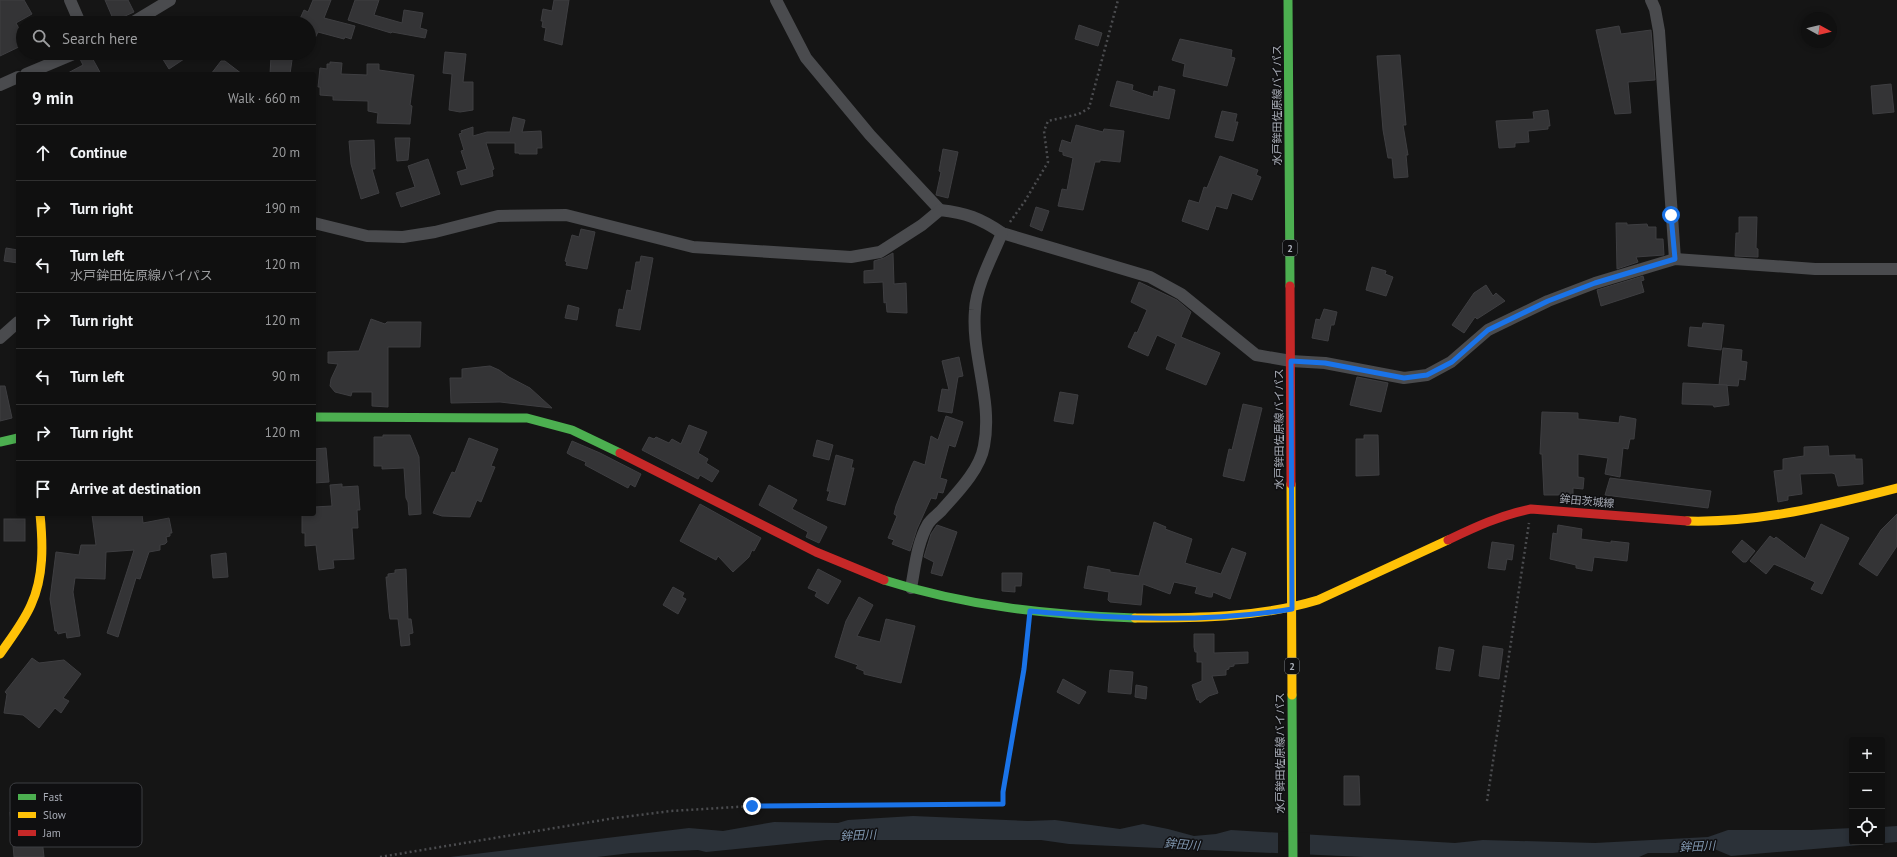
<!DOCTYPE html>
<html lang="en">
<head>
<meta charset="utf-8">
<style>
	body { margin:0; font-family:"PT Sans","Noto Sans JP",sans-serif; background:#191919; color:#f1f3f6 }
	.controls { position:absolute; right:12px; bottom:12px; display:grid; overflow:hidden; border-radius:4px; box-shadow:0 2px 6px #0003 }
	.controls button { width:36px; height:36px; display:grid; place-items:center; padding:0; border:0; border-bottom:1px solid #303030; background:#101010; color:#f1f3f6; font:20px sans-serif }
	.compass { position:absolute; left:1801px; top:12px; width:36px; height:36px; border-radius:50%; background:#101010; box-shadow:0 2px 6px #0003; rotate:98deg }
	.stop { position:absolute; width:12px; height:12px; margin:-9px; border:3px solid #1a73e8; border-radius:50%; background:#fff }
	.stop.end { background:#1a73e8; border-color:#fff; box-shadow:0 1px 4px #0008 }
	.list { margin:0; padding:0; list-style:none }
	h2 { display:flex; justify-content:space-between; align-items:center; height:52px; margin:0; padding:0 16px; font-size:17px }
	h2 small { font-size:13px; font-weight:400; color:#9c9d9f }
	.list li { display:grid; grid-template-columns:26px 1fr auto; gap:12px; align-items:center; box-sizing:border-box; height:56px; padding:0 16px; border-top:1px solid #303030 }
	.list b { display:block; font-size:15px; white-space:nowrap }
	.list p { margin:0; font-size:13px; white-space:nowrap; color:#9c9d9f }
	.list em { font-size:13px; font-style:normal; color:#9c9d9f }
	.icon { flex:none; width:22px; height:22px; fill:none; stroke:currentColor; stroke-width:2; stroke-linecap:round; stroke-linejoin:round }
	.map { position:relative; flex:none; width:1897px; height:857px; overflow:hidden }
	.search { position:absolute; background:#101010; box-shadow:0 2px 6px #0003; left:16px; top:16px; width:300px; height:44px; display:flex; align-items:center; gap:10px; box-sizing:border-box; padding:0 14px; border-radius:22px; color:#9c9d9f; font-size:15px }
	.panel { position:absolute; background:#101010; box-shadow:0 2px 6px #0003; left:16px; top:72px; width:300px; height:444px; border-radius:4px }
	.map>svg:first-child { display:block }
</style>
</head>
<body>
<div class="map">
<svg width="1897" height="857" viewBox="0 0 1897 857">
	<rect width="100%" height="100%" fill="#151515"/>
	<polygon fill="#2b3138" points="913,816 1028,821 1055,820 1120,829 1143,824 1168,829 1194,836 1216,834 1231,830 1455,843 1483,840 1595,843 1708,837 1728,830 1811,830 1852,828 1852,842 1882,842 1882,827 1897,826 1897,842 1731,856 1712,848 1673,853 1648,853 1639,857 1364,857 1069,844 1041,840 826,840 706,852 698,850 631,853 597,857 450,857 689,828 723,831 774,822 838,823 848,820"/>
	<polygon fill="#151515" points="1278,831 1310,833 1310,857 1278,856"/>
	<g fill="#343436" stroke="#3e3e41">
		<polygon points="0,0 24,0 32,14 16,23 23,36 23,45 0,56"/>
		<polygon points="105,0 128,0 134,12 114,21"/>
		<polygon points="313,0 331,0 324,18 355,26 351,39 345,37 344,39 318,32 309,50 309,23 298,23 304,10 308,12"/>
		<polygon points="355,0 379,0 374,15 402,23 404,10 423,13 420,28 427,30 425,38 392,32 391,33 348,20"/>
		<polygon points="554,0 569,0 562,45 544,40 546,28 542,27 543,21 541,21 543,9 552,11"/>
		<polygon points="1079,25 1102,33 1098,46 1075,39"/>
		<polygon points="1619,26 1621,34 1651,30 1655,80 1628,82 1631,113 1615,114 1596,30"/>
		<polygon points="1180,39 1232,50 1231,57 1235,58 1227,86 1183,76 1185,64 1172,60"/>
		<polygon points="445,52 466,54 463,82 473,82 473,110 460,112 449,110 452,74 443,73"/>
		<polygon points="159,53 193,53 169,69"/>
		<polygon points="90,54 101,74 66,74 83,65 80,59"/>
		<polygon points="1400,55 1406,125 1403,125 1408,155 1406,155 1408,177 1394,178 1392,158 1388,158 1383,130 1377,56"/>
		<polygon points="271,57 292,60 290,74 270,74"/>
		<polygon points="221,61 225,61 242,74 211,74"/>
		<polygon points="330,62 342,63 341,74 367,75 367,64 379,64 379,70 414,75 410,105 412,106 410,124 377,123 378,113 368,111 368,101 333,100 333,96 320,95 320,87 318,87 320,68 327,69 327,64 330,64"/>
		<polygon points="1117,81 1133,85 1132,90 1153,97 1154,91 1158,92 1159,86 1175,90 1169,119 1110,106"/>
		<polygon points="1891,84 1894,112 1873,114 1871,86"/>
		<polygon points="1548,110 1550,126 1548,126 1548,129 1528,131 1529,142 1515,143 1515,147 1499,148 1496,121 1534,119 1533,112"/>
		<polygon points="1222,111 1237,114 1235,122 1238,122 1233,141 1215,137"/>
		<polygon points="513,117 525,120 522,132 541,131 542,148 537,148 537,154 519,154 519,153 515,153 515,143 486,143 494,169 492,170 493,176 461,185 457,172 467,169 461,151 464,150 459,134 462,133 461,131 473,127 473,136 487,132 510,132"/>
		<polygon points="1076,125 1103,132 1104,129 1124,131 1120,162 1100,160 1100,162 1095,162 1083,210 1058,206 1062,189 1067,190 1073,158 1063,155 1063,152 1059,151 1062,140 1071,143"/>
		<polygon points="395,138 410,138 408,160 397,161"/>
		<polygon points="374,140 375,169 372,169 379,193 361,199 351,164 349,141"/>
		<polygon points="943,149 958,152 948,198 936,195 941,172 939,171"/>
		<polygon points="1220,156 1258,170 1256,175 1261,177 1252,200 1232,193 1227,209 1216,206 1208,230 1182,221 1189,200 1199,203 1204,187 1207,188"/>
		<polygon points="428,159 440,194 401,207 396,193 415,187 408,166"/>
		<polygon points="1036,207 1049,211 1042,231 1030,226"/>
		<polygon points="1739,217 1757,217 1756,248 1758,249 1758,257 1735,256 1736,233 1739,233"/>
		<polygon points="1616,223 1627,223 1627,225 1647,224 1648,227 1656,227 1656,239 1663,239 1664,255 1636,257 1638,262 1617,269"/>
		<polygon points="581,229 595,232 587,269 566,265 567,262 565,261 572,235 579,237"/>
		<polygon points="6,248 18,250 18,263 4,261"/>
		<polygon points="893,253 894,284 906,283 907,313 887,312 886,302 884,303 883,282 864,283 864,271 874,270 874,261 884,258"/>
		<polygon points="641,256 653,258 640,330 616,326 619,309 623,310 627,290 631,291 636,262 640,262"/>
		<polygon points="1372,267 1386,271 1385,274 1393,277 1386,296 1366,290"/>
		<polygon points="1643,276 1644,280 1641,281 1644,292 1601,306 1597,290"/>
		<polygon points="1139,282 1177,300 1191,312 1181,337 1220,353 1206,385 1166,369 1176,344 1157,335 1148,356 1128,347 1135,332 1137,333 1147,310 1131,302"/>
		<polygon points="1486,285 1493,296 1496,293 1505,301 1477,319 1475,317 1464,333 1452,325 1474,293"/>
		<polygon points="568,305 579,308 577,320 565,318"/>
		<polygon points="1324,309 1337,312 1334,325 1331,325 1328,341 1312,338 1316,319 1320,320"/>
		<polygon points="371,319 385,324 387,322 421,322 420,347 388,347 388,407 372,406 372,392 352,392 351,396 335,392 330,386 331,379 338,364 328,363 328,352 359,351"/>
		<polygon points="1703,323 1724,325 1721,350 1688,346 1690,327 1702,328"/>
		<polygon points="1723,348 1742,350 1741,361 1747,362 1745,380 1739,379 1738,386 1719,385"/>
		<polygon points="959,357 963,376 958,377 952,413 938,411 942,389 949,390 942,361"/>
		<polygon points="490,366 499,370 509,377 530,388 552,408 500,402 451,403 450,378 462,378 462,369"/>
		<polygon points="1357,377 1388,383 1381,412 1350,405"/>
		<polygon points="1683,383 1727,385 1729,405 1714,407 1713,405 1682,404"/>
		<polygon points="0,386 5,386 12,418 0,421"/>
		<polygon points="1060,392 1078,395 1073,424 1054,421"/>
		<polygon points="1243,404 1262,408 1244,481 1223,476 1229,449 1232,450"/>
		<polygon points="1542,412 1578,413 1578,419 1619,423 1620,416 1636,419 1634,439 1630,439 1628,449 1623,448 1620,477 1605,474 1608,458 1578,454 1578,477 1584,478 1583,489 1573,488 1573,495 1544,495 1542,454 1540,454"/>
		<polygon points="946,416 963,422 955,447 949,445 940,478 947,480 943,493 938,492 936,499 931,498 917,529 910,551 892,544 894,540 888,538 897,516 894,514 896,506 912,465 914,461 925,465 931,436 938,440"/>
		<polygon points="689,425 707,432 698,453 708,459 706,463 719,471 712,482 700,475 698,479 642,450 649,437 654,439 656,437 669,443 672,439 681,444"/>
		<polygon points="383,435 410,435 419,457 421,514 409,515 408,502 406,498 404,468 382,469 382,466 374,466 374,437 383,437"/>
		<polygon points="1364,435 1378,435 1379,475 1356,476 1356,439 1364,439"/>
		<polygon points="469,438 498,449 491,466 495,467 481,502 477,500 470,517 442,516 433,513 452,472 455,473"/>
		<polygon points="817,440 833,445 829,460 813,456"/>
		<polygon points="572,441 600,453 641,474 635,487 630,484 628,488 585,465 586,462 572,456 567,453"/>
		<polygon points="1828,446 1829,456 1855,455 1855,459 1862,459 1863,484 1838,486 1835,474 1832,473 1800,474 1802,494 1788,496 1788,500 1778,502 1774,471 1783,470 1783,459 1804,456 1804,447"/>
		<polygon points="326,448 329,482 314,483 314,449"/>
		<polygon points="836,455 853,460 851,468 854,468 845,505 827,500 830,491 827,491"/>
		<polygon points="1610,478 1711,491 1708,508 1605,495"/>
		<polygon points="342,484 342,487 358,486 360,510 357,510 358,528 352,528 354,559 333,560 334,568 319,570 316,545 305,546 305,533 302,533 302,514 314,514 314,507 332,506 330,485"/>
		<polygon points="769,485 797,500 792,509 827,527 819,543 806,537 808,532 759,505"/>
		<polygon points="700,504 761,538 754,551 752,550 749,557 733,572 718,556 716,560 680,541"/>
		<polygon points="101,514 142,514 143,523 169,518 172,533 170,533 170,536 166,537 167,542 165,544 160,545 160,550 149,552 140,579 136,578 118,637 107,633 134,550 106,552 105,579 75,578 73,592 80,636 67,638 66,632 58,634 57,631 55,631 50,599 56,552 79,555 81,545 96,545 92,515"/>
		<polygon points="1897,514 1897,546 1877,576 1859,564 1881,530"/>
		<rect x="4" y="519" width="21" height="22"/>
		<polygon points="1154,522 1166,527 1165,529 1192,539 1185,563 1221,574 1232,548 1246,553 1230,599 1213,592 1212,597 1209,597 1195,593 1197,587 1174,582 1170,594 1143,584 1141,605 1110,602 1108,600 1109,592 1084,588 1088,566 1110,570 1110,572 1139,576"/>
		<polygon points="1821,524 1849,538 1822,594 1811,589 1815,582 1774,564 1766,574 1750,561 1770,536 1774,539 1776,537 1805,559"/>
		<polygon points="937,525 957,532 942,576 931,573 934,562 924,557 931,534"/>
		<polygon points="1558,525 1582,529 1581,539 1611,543 1611,541 1629,543 1627,561 1594,557 1592,571 1576,568 1576,565 1550,559 1553,533 1557,534"/>
		<polygon points="1742,540 1755,551 1746,562 1743,562 1732,552"/>
		<polygon points="1492,542 1514,545 1512,560 1507,559 1505,570 1488,568"/>
		<polygon points="226,553 228,577 213,578 211,555"/>
		<polygon points="406,569 408,619 411,619 413,633 409,634 410,645 401,646 398,619 390,619 389,612 386,577 388,577 388,574 395,573 395,570"/>
		<polygon points="818,569 841,581 828,604 815,596 817,592 808,588"/>
		<polygon points="1002,573 1022,573 1021,586 1015,586 1015,592 1002,591"/>
		<polygon points="673,587 684,593 682,597 686,599 678,614 663,605"/>
		<polygon points="859,597 873,605 857,636 880,642 886,619 915,626 901,683 864,674 864,671 856,668 858,665 835,657 846,621"/>
		<polygon points="1194,634 1214,634 1214,653 1248,652 1248,663 1234,664 1234,666 1229,667 1229,669 1226,670 1226,675 1212,676 1218,693 1209,696 1200,703 1199,700 1197,700 1192,685 1202,681 1202,662 1197,662 1197,652 1195,652 1194,647"/>
		<polygon points="1483,646 1503,649 1499,679 1479,676"/>
		<polygon points="1439,647 1454,650 1450,671 1436,669"/>
		<polygon points="32,658 39,663 64,660 81,674 63,698 69,701 61,713 55,708 39,728 23,715 4,713 7,694 5,692"/>
		<polygon points="1110,670 1133,672 1131,694 1108,692"/>
		<polygon points="1063,679 1086,692 1079,704 1057,692"/>
		<polygon points="1136,685 1147,687 1146,699 1135,697"/>
		<polygon points="1344,776 1359,776 1360,805 1344,805"/>
		<polygon points="48,787 69,790 68,800 78,801 78,816 58,816 58,829 41,830 44,857 14,857 10,812 45,809"/>
	</g>
	<g fill="none" stroke-linecap="round" stroke-linejoin="round">
		<g stroke="#4b4c4f" stroke-width="2.5" stroke-dasharray="2 3" stroke-linecap="butt">
			<polyline points="1010,222 1025,201 1048,162 1044,131 1048,121 1079,114 1089,108 1118,0"/>
			<polyline points="1487,801 1529,523"/>
			<polyline points="380,857 615,818 671,811 752,806 1003,804 1003,792 1024,669 1029,625"/>
		</g>
		<g stroke="#4a4b4e" stroke-width="12">
			<polyline points="70,0 80,23"/>
			<polyline points="776,0 806,58 870,135 940,210"/>
			<polyline points="1651,0 1655,9 1659,31 1675,259"/>
			<polyline points="132,23 170,0"/>
			<polyline points="26,74 76,53"/>
			<polyline points="0,85 18,77"/>
			<path d="M314,223L367,236L403,237L435,232L498,216L566,215L693,247L851,257L880,252L922,225L940,210C966,213 980,218 1002,233L1150,277L1181,294L1256,355L1291,361L1325,363L1404,378L1427,375L1451,362L1488,330L1548,301L1595,283L1675,259L1815,269H1897"/>
			<polyline points="0,338 18,322"/>
			<path d="M911,588C915,567 917,543 928,524C931,519 937,515 941,511C957,493 980,470 984,446C993,400 971,355 975,310C976,286 993,255 1002,233"/>
		</g>
		<g stroke="#4caf50" stroke-width="9">
			<polyline points="1288,0 1290,286"/>
			<polyline points="314,417 527,418 572,430 620,453"/>
			<polyline points="0,442 18,438"/>
			<path d="M884,580C965,606 1050,615 1135,618"/>
			<polyline points="1292,695 1293,857"/>
		</g>
		<g stroke="#ffc107" stroke-width="9">
			<polyline points="1291,484 1292,695"/>
			<path d="M1687,521C1759,523 1827,506 1897,488"/>
			<path d="M1135,618C1197,618 1258,618 1318,600L1448,540"/>
			<path d="M0,654C11,638 23,623 31,605C44,577 43,544 40,514"/>
		</g>
		<g stroke="#c62828" stroke-width="9">
			<polyline points="1290,286 1291,484"/>
			<polyline points="620,453 816,552 884,580"/>
			<path d="M1448,540C1475,527 1501,515 1531,509L1687,521"/>
		</g>
	</g>
	<g fill="none" stroke-linecap="round" stroke-linejoin="round">
		<path stroke="#1a73e8" stroke-width="5" d="M752,806L1003,804V792L1024,669L1030,611C1118,619 1205,623 1292,609L1291,361L1325,363L1404,378L1427,375L1452,362L1488,330L1548,301L1595,283L1675,259L1671,215"/>
	</g>
	<g text-anchor="middle" dominant-baseline="central" stroke-width="3" stroke-linejoin="round" paint-order="stroke">
		<g fill="#0f0f11" stroke="#797c84" stroke-width="1">
			<rect x="1283" y="240" width="14" height="16" rx="3"/>
			<rect x="1285" y="658" width="14" height="16" rx="3"/>
		</g>
		<g font-size="10" font-weight="bold" fill="#a7abb5">
			<text x="1290" y="248">2</text>
			<text x="1292" y="666">2</text>
		</g>
		<g font-size="11" fill="#a7abb5" stroke="#0f0f11">
			<text transform="translate(1277 105) rotate(-90)">水戸鉾田佐原線バイパス</text>
			<text transform="translate(1279 429) rotate(-90)">水戸鉾田佐原線バイパス</text>
			<text transform="translate(1587 501) rotate(5)">鉾田茨城線</text>
			<text transform="translate(1280 753) rotate(-90)">水戸鉾田佐原線バイパス</text>
		</g>
		<g font-size="12" font-style="italic" fill="#8097af" stroke="#0f0f11">
			<text transform="translate(858 835) rotate(-3)">鉾田川</text>
			<text transform="translate(1182 844) rotate(5)">鉾田川</text>
			<text transform="translate(1697 846) rotate(-2)">鉾田川</text>
		</g>
	</g>
	<rect x="10" y="783" width="132" height="64" rx="6" fill="#0f0f11" stroke="#3d3e42" stroke-width="1"/>
	<rect x="18" y="794" width="18" height="6" fill="#4caf50"/>
	<rect x="18" y="812" width="18" height="6" fill="#ffc107"/>
	<rect x="18" y="830" width="18" height="6" fill="#c62828"/>
	<g font-size="11" fill="#a7abb5">
		<text x="43" y="801">Fast</text>
		<text x="43" y="819">Slow</text>
		<text x="43" y="837">Jam</text>
	</g>
</svg>
<div class="controls">
<button>+</button>
<button>−</button>
<button><svg class="icon" aria-label="locate" viewBox="0 0 24 24"><circle cx="12" cy="12" r="6"/><path d="M12 2v4M12 18v4M2 12h4M18 12h4"/></svg></button>
</div>
<svg class="compass" viewBox="-18 -18 36 36"><path d="M0-13l5 13h-10z" fill="#e53935"/><path d="M0 13l5-13h-10z" fill="#9c9d9f"/></svg>
<div class="stop" style="left:1671px;top:215px"></div>
<div class="stop end" style="left:752px;top:806px"></div>
<div class="search"><svg class="icon" aria-label="search" viewBox="0 0 24 24"><circle cx="10" cy="10" r="6"/><path d="M15 15l6 6"/></svg>Search here</div>
<section class="panel">
<h2>9 min<small>Walk · 660 m</small></h2>
<ul class="list">
<li><svg class="icon" aria-label="ahead" viewBox="0 0 24 24"><path d="M12 20V5M6 11l6-6 6 6"/></svg><div><b>Continue</b></div><em>20 m</em></li>
<li><svg class="icon" aria-label="right" viewBox="0 0 24 24"><path d="M7 20v-9h11M14 6l5 5-5 5"/></svg><div><b>Turn right</b></div><em>190 m</em></li>
<li><svg class="icon" aria-label="left" viewBox="0 0 24 24"><path d="M17 20v-9H6M10 6l-5 5 5 5"/></svg><div><b>Turn left</b><p>水戸鉾田佐原線バイパス</p></div><em>120 m</em></li>
<li><svg class="icon" aria-label="right" viewBox="0 0 24 24"><path d="M7 20v-9h11M14 6l5 5-5 5"/></svg><div><b>Turn right</b></div><em>120 m</em></li>
<li><svg class="icon" aria-label="left" viewBox="0 0 24 24"><path d="M17 20v-9H6M10 6l-5 5 5 5"/></svg><div><b>Turn left</b></div><em>90 m</em></li>
<li><svg class="icon" aria-label="right" viewBox="0 0 24 24"><path d="M7 20v-9h11M14 6l5 5-5 5"/></svg><div><b>Turn right</b></div><em>120 m</em></li>
<li><svg class="icon" aria-label="arrive" viewBox="0 0 24 24"><path d="M6 21V4h12l-3 4 3 4H6"/></svg><div><b>Arrive at destination</b></div></li>
</ul>
</section>
</div>
</body>
</html>
